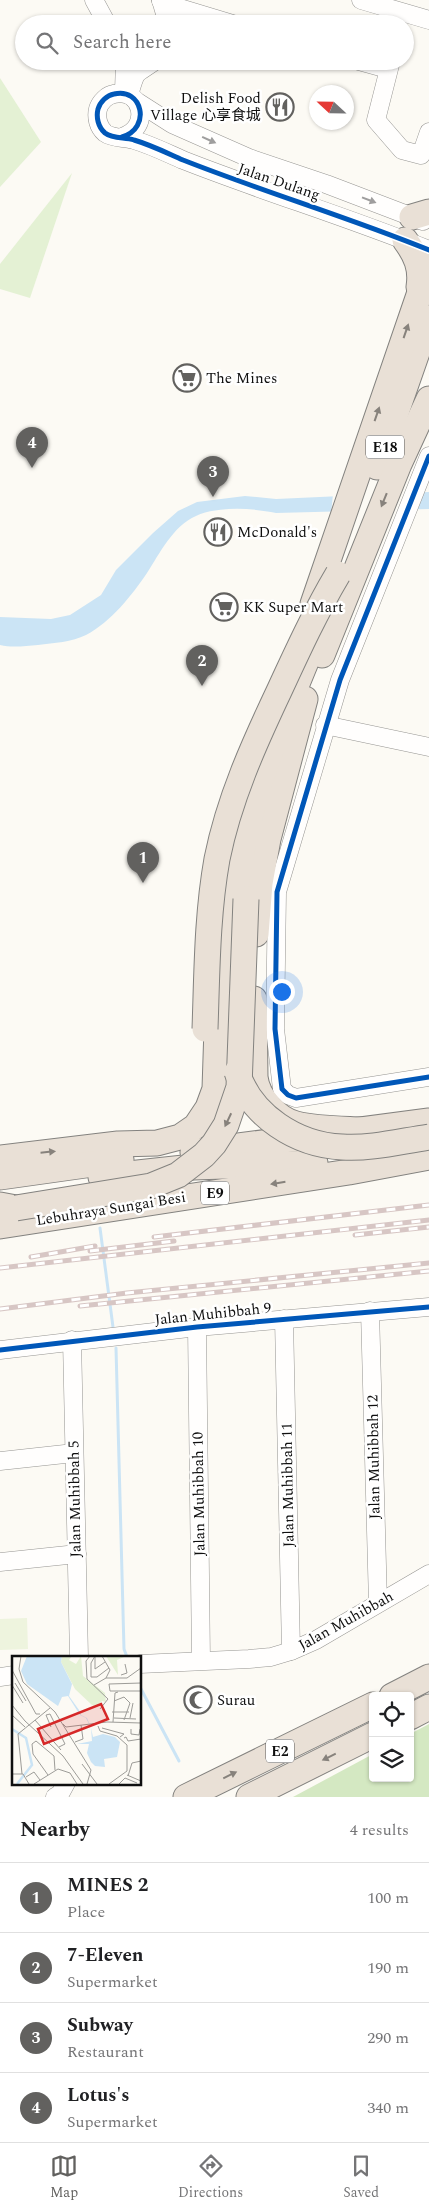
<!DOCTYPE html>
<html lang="en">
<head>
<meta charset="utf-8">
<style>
	body { margin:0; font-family:Spectral,"Noto Sans SC",serif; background:#f6f6f6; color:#202124 }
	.controls { position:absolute; right:15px; bottom:15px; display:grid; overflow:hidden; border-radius:5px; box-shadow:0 1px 4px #0004 }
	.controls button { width:45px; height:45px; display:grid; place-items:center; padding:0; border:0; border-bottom:1px solid #e0e0e0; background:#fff; color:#202124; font:25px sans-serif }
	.compass { position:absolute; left:309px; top:85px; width:45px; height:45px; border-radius:50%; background:#fff; box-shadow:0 1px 4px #0004; rotate:292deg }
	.you { position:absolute; left:281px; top:991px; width:18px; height:18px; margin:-12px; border:4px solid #fff; border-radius:50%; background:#1a73e8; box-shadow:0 0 0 8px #1a73e833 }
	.badge { display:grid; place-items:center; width:32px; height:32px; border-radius:50%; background:#62615f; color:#fff; font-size:16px; font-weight:700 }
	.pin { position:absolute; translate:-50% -41px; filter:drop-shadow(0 1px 2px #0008) }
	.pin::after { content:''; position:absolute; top:26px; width:18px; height:15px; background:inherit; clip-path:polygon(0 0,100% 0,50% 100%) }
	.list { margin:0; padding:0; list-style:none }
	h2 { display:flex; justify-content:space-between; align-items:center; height:65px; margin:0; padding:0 20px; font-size:21px }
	h2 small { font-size:16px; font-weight:400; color:#757577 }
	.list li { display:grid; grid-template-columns:32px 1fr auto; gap:15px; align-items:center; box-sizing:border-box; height:70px; padding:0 20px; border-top:1px solid #e0e0e0 }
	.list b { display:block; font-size:19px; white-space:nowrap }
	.list p { margin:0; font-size:16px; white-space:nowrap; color:#757577 }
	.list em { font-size:16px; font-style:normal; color:#757577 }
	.icon { flex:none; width:28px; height:28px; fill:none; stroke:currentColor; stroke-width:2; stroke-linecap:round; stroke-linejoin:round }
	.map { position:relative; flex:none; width:429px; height:1797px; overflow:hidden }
	.search { position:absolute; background:#fff; box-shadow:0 1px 4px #0004; left:15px; right:15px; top:15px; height:55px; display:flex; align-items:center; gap:12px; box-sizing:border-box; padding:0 18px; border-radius:28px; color:#757577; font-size:19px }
	.sheet { height:345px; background:#fff }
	nav { display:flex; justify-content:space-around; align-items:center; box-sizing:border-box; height:70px; border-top:1px solid #e0e0e0; background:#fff; font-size:14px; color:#757577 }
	nav a { display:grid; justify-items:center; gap:2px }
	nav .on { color:#62615f }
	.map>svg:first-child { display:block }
</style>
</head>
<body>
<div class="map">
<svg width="429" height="1797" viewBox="0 0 429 1797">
	<rect width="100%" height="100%" fill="#fcfaf4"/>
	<g fill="#e4f1d4">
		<polygon points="0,78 41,142 0,187"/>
		<polygon points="72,173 30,298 0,289 0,264"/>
	</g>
	<polygon fill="#d4e8c2" points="429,1724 429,1797 293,1797 373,1754 373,1778 410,1778 410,1734"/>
	<polygon fill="#eef4de" points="27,1618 28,1649 0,1650 0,1619"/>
	<path fill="#cbe4f5" d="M429,492V509L276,513C253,508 218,506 196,516C173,526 160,553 147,573C132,595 111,622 86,635C72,642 54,643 38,645C25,646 12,648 0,645V617L51,619L70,615L101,595L116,570L153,533L178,511L197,502L245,496L276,499Z"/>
	<polygon fill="#fcfaf4" points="424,490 417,512 331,514 333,494"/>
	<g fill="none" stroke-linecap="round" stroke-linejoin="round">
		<g stroke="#cbe4f5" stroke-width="3">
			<polyline points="100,1228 113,1327"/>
			<polyline points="116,1348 124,1649 127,1657"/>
			<polyline points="140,1687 179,1761"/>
		</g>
		<g stroke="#969592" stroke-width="19">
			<g id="minor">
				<polyline points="94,0 107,24"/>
				<polyline points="161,0 168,24"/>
				<polyline points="361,0 429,20"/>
				<polyline points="161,1 173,6 233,24"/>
				<polyline points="359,61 388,69"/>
				<polyline points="391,61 376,120 402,150 421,155 429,132"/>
				<polyline points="124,91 125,61"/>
				<path d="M129,95C137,68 134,76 155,61"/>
				<polyline points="136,101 172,124 249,158 326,184 423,221"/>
				<path d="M122,137C152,128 142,87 114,94C107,95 100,102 98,109C96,117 98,127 105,133C113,139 125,137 134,140C151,145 167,153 183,160C264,192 348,217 429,250"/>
				<polyline points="429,456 340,680 277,892 275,1029 282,1089 288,1095 296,1098 429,1077"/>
				<polyline points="325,725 429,747"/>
				<polyline points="370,1311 378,1603"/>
				<polyline points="284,1319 291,1651"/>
				<polyline points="197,1327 201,1660"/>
				<polyline points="72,1340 79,1657"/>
				<polyline points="0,1350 197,1327 429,1307"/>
				<polyline points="0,1461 74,1453"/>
				<polyline points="0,1562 77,1554"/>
				<polyline points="140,1664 249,1659 271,1657 291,1651 316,1640 429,1574"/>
				<polyline points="0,1677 14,1675"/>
				<polyline points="55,1797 60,1794 66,1783"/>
			</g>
		</g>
		<g stroke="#83827f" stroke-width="27">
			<g id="highway">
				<polyline points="412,217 429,212"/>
				<path d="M405,240C416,255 422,268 419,287"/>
				<polyline points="377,467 429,318"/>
				<polyline points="313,604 429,266"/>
				<polyline points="322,655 399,464 429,399"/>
				<polyline points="256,934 260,883 268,839 305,699"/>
				<path d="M254,999L255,1077C257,1096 276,1119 296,1124C316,1129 340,1129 361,1130"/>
				<path d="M229,1018C230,961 231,903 243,847C258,772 290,702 318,632"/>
				<polyline points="193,1152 429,1121"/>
				<polyline points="0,1158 118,1144 157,1143 180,1137 196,1126 208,1108 215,1089 218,997"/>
				<polyline points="0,1177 121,1160"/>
				<polyline points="101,1177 193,1167 315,1163"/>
				<polyline points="0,1205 16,1208"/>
				<polyline points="0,1226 349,1172 429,1157"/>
				<polyline points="392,1696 429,1677"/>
				<polyline points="410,1717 429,1707"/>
				<polyline points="186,1797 373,1705"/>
				<polyline points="249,1797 373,1735"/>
			</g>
		</g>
		<use href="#minor" stroke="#fffefd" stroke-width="18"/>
		<use href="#highway" stroke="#e9e0d6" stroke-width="25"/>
		<g stroke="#d7c6c4" stroke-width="5">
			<g id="rail">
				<polyline points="355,1235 429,1227"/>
				<polyline points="154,1237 429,1205"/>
				<polyline points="90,1251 174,1241"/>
				<polyline points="31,1257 95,1246"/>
				<polyline points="0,1268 429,1220"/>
				<polyline points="80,1306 429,1271"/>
				<polyline points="0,1309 127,1293 429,1263"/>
			</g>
		</g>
		<use href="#rail" stroke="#fff" stroke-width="3" stroke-dasharray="9" stroke-linecap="butt"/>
		<g stroke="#83827f" stroke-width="27" stroke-linecap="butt">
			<g id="highway-bridge">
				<path d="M205,1029C207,972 207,915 217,859C229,799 254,744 280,689C298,650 316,611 338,574"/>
				<path d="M237,1072C251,1116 297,1145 342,1147C371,1149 401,1141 429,1137"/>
				<polyline points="16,1208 151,1186 178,1175 204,1155 214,1144 226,1125 239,1087 246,899"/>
			</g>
		</g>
		<use href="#highway-bridge" stroke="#e9e0d6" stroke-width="25"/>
		<g stroke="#fff" stroke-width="8">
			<g id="cycleway">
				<path d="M122,137C152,128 142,87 114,94C107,95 100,102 98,109C96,117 98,127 105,133C113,139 125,137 134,140C151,145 167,153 183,160C264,192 348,217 429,250"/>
				<polyline points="429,456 340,680 277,892 275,1029 282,1089 288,1095 296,1098 429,1077"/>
				<polyline points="0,1350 197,1327 429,1307"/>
			</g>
		</g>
		<use href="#cycleway" stroke="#0057b8" stroke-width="5"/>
	</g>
	<defs><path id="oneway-solid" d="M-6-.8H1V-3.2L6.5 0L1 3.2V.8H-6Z" transform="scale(1.25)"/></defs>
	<g fill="#9f9e9e">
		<use href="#oneway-solid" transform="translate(209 140) rotate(24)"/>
		<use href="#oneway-solid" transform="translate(369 200) rotate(21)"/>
	</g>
	<g fill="#87827c">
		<use href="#oneway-solid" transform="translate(406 331) rotate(-71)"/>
		<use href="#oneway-solid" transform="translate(377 414) rotate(-71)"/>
		<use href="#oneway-solid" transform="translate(384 500) rotate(112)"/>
		<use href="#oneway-solid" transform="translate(228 1120) rotate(115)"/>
		<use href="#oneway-solid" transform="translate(48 1152) rotate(-6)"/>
		<use href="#oneway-solid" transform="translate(278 1183) rotate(171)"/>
		<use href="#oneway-solid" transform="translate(329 1757) rotate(154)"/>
		<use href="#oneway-solid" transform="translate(230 1775) rotate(-26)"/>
	</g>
	<defs>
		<g id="restaurant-ring" transform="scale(1.4375)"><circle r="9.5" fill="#fff" stroke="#62615f" stroke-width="1.5"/><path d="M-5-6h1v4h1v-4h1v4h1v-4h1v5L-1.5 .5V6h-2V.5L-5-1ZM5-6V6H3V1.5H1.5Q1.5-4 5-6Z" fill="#62615f"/></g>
		<g id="supermarket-ring" transform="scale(1.4375)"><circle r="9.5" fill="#fff" stroke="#62615f" stroke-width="1.5"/><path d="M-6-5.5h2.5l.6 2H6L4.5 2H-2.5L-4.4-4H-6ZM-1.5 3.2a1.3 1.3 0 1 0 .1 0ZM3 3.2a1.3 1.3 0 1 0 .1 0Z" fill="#62615f"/></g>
		<g id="mosque-ring" transform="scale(1.4375)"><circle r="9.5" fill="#fff" stroke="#62615f" stroke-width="1.5"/><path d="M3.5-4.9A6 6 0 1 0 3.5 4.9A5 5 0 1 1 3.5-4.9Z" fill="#62615f"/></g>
	</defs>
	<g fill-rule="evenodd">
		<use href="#restaurant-ring" x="280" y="107"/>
		<use href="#supermarket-ring" x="187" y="378"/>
		<use href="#restaurant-ring" x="218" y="532"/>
		<use href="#supermarket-ring" x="224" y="607"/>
		<use href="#mosque-ring" x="198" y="1700"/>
	</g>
	<g text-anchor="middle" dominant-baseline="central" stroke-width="5" stroke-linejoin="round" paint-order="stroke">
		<g fill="#fff" stroke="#575757" stroke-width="1">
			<rect x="366" y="435.5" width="38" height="23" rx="4"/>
			<rect x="201" y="1181.5" width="28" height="23" rx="4"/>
			<rect x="266" y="1739.5" width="28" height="23" rx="4"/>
		</g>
		<g font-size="14" font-weight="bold" fill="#0f0f0f">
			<text x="385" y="447">E18</text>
			<text x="215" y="1193">E9</text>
			<text x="280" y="1751">E2</text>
		</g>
		<g font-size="15" fill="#0f0f0f" stroke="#fff" text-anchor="start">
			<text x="261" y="98" text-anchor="end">Delish Food<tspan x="261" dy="17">Village 心享食城</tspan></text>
			<text x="206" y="378">The Mines</text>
			<text x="237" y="532">McDonald's</text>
			<text x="243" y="607">KK Super Mart</text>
			<text x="217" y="1700">Surau</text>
		</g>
		<g font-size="15" fill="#0f0f0f" stroke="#fff">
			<text transform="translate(279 182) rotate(19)">Jalan Dulang</text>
			<text transform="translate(111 1209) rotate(-9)">Lebuhraya Sungai Besi</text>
			<text transform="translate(213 1314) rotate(-6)">Jalan Muhibbah 9</text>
			<text transform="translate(374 1457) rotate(-91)">Jalan Muhibbah 12</text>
			<text transform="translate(288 1485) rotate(-91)">Jalan Muhibbah 11</text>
			<text transform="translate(199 1494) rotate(-91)">Jalan Muhibbah 10</text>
			<text transform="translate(75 1499) rotate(-91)">Jalan Muhibbah 5</text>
			<text transform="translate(346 1621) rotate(-29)">Jalan Muhibbah</text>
		</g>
	</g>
	<g transform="translate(12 1656)">
		<rect width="129" height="129" fill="#fcfaf4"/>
		<path d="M50,0H60L57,4L64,8L69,0L71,20L93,37L94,46L90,45L85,51L80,49L63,33L49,6ZM94,0L112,1L105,4L106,19Z" fill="#e4f1d4"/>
		<path d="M15,0H50L49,6L60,28L57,40L67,54L69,59L75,62L79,72L81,81L91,78L103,81L108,86L105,101L92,103L93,111L83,110L79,106L75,97L77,88H65L80,85L79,72L74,62L68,59L56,40L50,41L46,50L15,28L9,15Z" fill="#cbe4f5"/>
		<path fill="none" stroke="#cbe4f5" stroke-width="2.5" d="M0,73L14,82L20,109L5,128"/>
		<path fill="none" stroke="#9d9c98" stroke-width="1" d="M9,0L7,13L11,26L43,56L79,114L75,128M78,0L74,5L75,23L96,43L88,53M83,0L79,7V21H85L97,12M90,0L98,14L94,22M83,1V13L93,6M0,14L24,58H28M109,19L115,17L113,8M3,27L14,45M129,27L97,28L98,35H129M0,29L11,47M82,29L94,22H115L129,12M102,45L112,41L118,47L112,64M0,49L13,65L51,100L71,128M100,56H117M0,59L13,71M102,62L124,63M118,62L121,47M23,64L49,94M101,66L103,37L106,36M51,68L54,71L95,66L129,67M86,70L88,75L105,80L115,89V115L97,128M39,71L34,59L38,58L53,88L47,91M90,72L112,78L108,81M119,73V78L127,79L128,73M112,82L114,81L116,85L129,83M63,86L71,83L69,69M70,108L85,128M0,118H11L17,128M10,118L6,78L38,52M36,119L21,98L20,88L24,85L42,100L43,114M115,119L129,125M116,120L120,107L129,105M14,121L22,116L28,124M22,128L46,113L58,117L65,128M107,128L113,122L125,127"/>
		<path fill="#d62828" fill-opacity="0.15" stroke="#d62828" stroke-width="2.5" d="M89,48L96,63L32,88L26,73Z"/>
		<rect width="129" height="129" fill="none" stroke="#0f0f0f" stroke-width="2.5"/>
	</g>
</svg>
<div class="controls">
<button><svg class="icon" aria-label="locate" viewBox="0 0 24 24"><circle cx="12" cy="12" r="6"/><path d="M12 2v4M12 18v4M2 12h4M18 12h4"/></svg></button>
<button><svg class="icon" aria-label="layers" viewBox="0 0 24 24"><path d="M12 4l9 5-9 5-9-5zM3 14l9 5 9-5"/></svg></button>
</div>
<svg class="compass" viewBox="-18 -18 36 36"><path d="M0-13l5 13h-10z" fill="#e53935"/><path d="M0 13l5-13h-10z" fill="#757577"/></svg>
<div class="you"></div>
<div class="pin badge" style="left:143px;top:883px">1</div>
<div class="pin badge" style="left:202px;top:686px">2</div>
<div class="pin badge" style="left:213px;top:497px">3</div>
<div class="pin badge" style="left:32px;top:468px">4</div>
<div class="search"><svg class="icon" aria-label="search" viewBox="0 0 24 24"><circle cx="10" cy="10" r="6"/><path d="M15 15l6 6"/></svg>Search here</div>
</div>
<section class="sheet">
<h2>Nearby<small>4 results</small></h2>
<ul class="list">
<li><span class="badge">1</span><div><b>MINES 2</b><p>Place</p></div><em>100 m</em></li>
<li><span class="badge">2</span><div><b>7-Eleven</b><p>Supermarket</p></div><em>190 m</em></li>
<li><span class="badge">3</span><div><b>Subway</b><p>Restaurant</p></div><em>290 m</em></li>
<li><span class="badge">4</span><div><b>Lotus's</b><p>Supermarket</p></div><em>340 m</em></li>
</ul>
</section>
<nav>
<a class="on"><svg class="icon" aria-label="map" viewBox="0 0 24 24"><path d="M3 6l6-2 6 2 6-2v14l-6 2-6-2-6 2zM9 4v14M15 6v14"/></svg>Map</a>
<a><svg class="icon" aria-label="directions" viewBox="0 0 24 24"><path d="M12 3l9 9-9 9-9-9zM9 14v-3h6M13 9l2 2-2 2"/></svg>Directions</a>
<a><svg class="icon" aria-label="saved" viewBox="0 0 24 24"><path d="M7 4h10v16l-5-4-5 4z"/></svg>Saved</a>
</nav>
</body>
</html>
